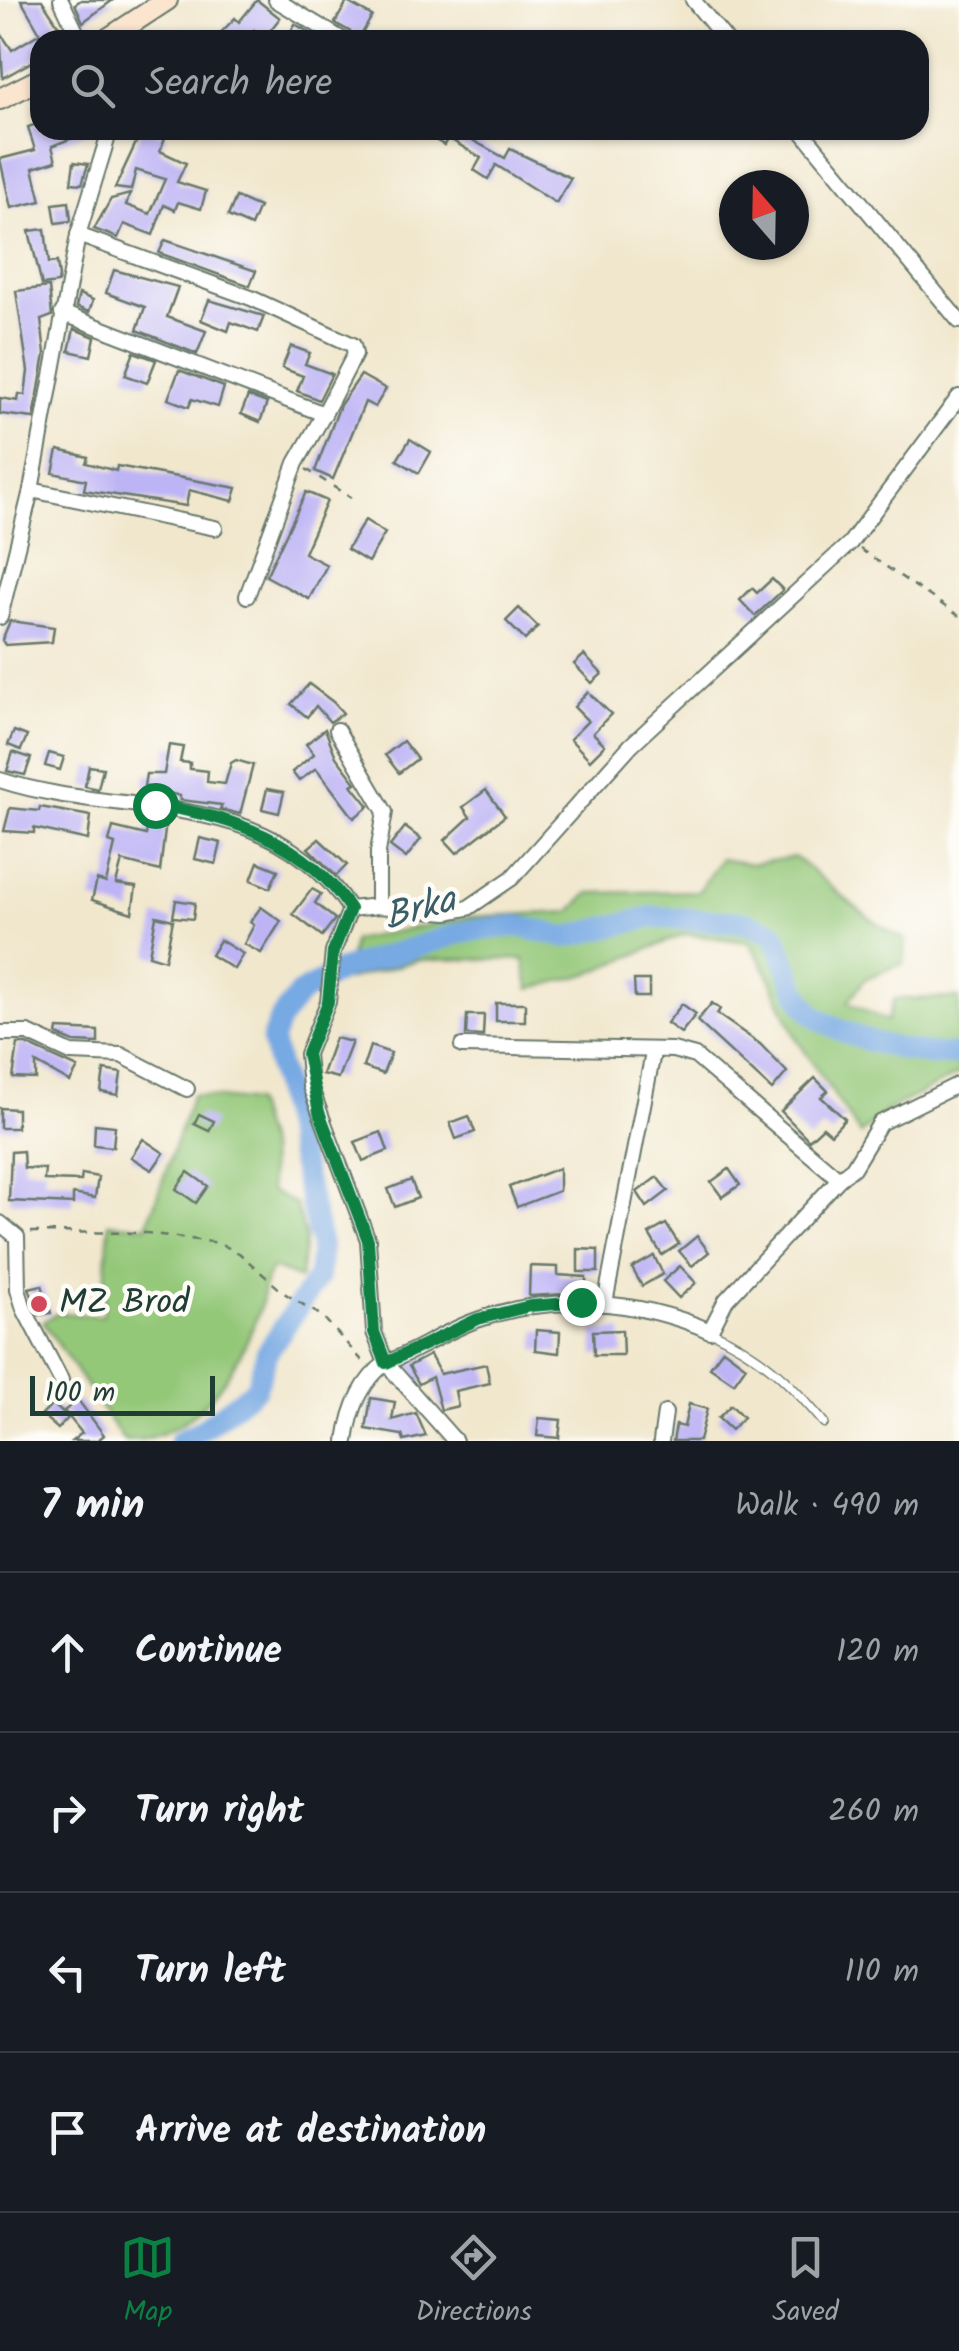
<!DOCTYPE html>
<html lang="en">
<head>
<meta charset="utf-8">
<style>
	body { margin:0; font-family:Kalam,sans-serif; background:#20242c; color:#f1f3f6 }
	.compass { position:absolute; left:719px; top:170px; width:90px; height:90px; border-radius:50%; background:#171b24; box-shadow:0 2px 8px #0004; rotate:340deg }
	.scale { position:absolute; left:30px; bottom:25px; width:185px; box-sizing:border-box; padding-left:10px; border:5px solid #1f3d34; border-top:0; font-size:28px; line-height:35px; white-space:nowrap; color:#1f3d34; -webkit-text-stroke:8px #fdfcf7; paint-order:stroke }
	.stop { position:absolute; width:30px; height:30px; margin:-22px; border:8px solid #0b8043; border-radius:50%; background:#fff }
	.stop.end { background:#0b8043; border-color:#fff; box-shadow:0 2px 10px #0008 }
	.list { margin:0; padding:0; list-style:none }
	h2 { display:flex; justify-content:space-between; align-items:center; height:130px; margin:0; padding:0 40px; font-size:42px }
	h2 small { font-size:32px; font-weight:400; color:#9ea1a6 }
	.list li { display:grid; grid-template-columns:65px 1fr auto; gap:30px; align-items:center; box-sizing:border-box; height:160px; padding:0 40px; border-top:2px solid #363941 }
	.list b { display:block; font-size:38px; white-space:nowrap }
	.list em { font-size:32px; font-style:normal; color:#9ea1a6 }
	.icon { flex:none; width:55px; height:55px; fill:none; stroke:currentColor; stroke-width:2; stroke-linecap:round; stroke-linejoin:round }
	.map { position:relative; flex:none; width:959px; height:1441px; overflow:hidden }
	.search { position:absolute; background:#171b24; box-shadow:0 2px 8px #0004; left:30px; right:30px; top:30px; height:110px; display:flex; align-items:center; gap:25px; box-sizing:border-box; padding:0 35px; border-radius:30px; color:#9ea1a6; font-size:38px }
	.sheet { height:770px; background:#171b24 }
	nav { display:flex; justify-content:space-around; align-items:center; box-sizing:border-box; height:140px; border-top:2px solid #363941; background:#171b24; font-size:28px; color:#9ea1a6 }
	nav a { display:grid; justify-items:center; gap:5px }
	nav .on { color:#0b8043 }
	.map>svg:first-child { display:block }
</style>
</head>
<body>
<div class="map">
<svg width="959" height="1441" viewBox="0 0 959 1441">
	<rect width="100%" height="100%" fill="#fdfcf7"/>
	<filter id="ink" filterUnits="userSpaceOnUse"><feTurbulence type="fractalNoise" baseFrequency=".01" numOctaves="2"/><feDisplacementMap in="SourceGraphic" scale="20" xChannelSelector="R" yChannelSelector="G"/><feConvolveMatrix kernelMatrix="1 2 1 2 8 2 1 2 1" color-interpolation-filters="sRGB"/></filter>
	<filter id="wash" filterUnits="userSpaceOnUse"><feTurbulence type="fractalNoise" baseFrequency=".0048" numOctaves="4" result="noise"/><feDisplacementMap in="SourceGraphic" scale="40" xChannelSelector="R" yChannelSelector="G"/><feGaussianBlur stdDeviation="2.25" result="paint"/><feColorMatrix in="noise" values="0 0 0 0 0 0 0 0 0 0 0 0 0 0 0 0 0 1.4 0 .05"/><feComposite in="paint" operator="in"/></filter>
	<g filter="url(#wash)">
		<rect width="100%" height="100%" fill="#f1e7cd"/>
		<g fill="#94c879" stroke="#5a8256" stroke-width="2.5">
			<path d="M794,857C833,885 862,919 906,940L904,963L866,978L848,1002L887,1021L894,999L959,998V1074L886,1111L860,1134L796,1038L767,971L749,942L685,934L588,974L529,989L524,959L418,960L346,980L353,940L468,917L570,912L589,893L699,891L720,859L753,864Z"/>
			<path d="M192,1095L254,1102L269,1151L270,1191L295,1204L305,1237L300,1279L273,1268C261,1282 265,1295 259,1311C238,1370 194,1441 124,1441L43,1322L58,1313L103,1316L109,1223L147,1226Z"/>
		</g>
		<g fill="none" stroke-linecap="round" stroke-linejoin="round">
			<path stroke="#77a9e3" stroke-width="22" d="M180,1441L203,1429L256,1388L267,1352L318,1277L321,1246L272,1040L279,1021L299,994L341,970L467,931L517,926L567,937L652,917L745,922L774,933C785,956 794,993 811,1012C831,1035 930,1062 959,1053"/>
		</g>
		<g id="blocks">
			<g fill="#bdb4f5">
				<polygon points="21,0 42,0 68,40 40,40 40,57 3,78 0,32 12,50 40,33"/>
				<polygon points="81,0 113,0 83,22 75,4"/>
				<polygon points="257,0 280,18 264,38 254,30 244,40 214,40 235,18 239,22"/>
				<polygon points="347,2 372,16 360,37 335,23"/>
				<polygon points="295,24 322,40 286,40"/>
				<polygon points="40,123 40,130 90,131 52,146 56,161 33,168 41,201 11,208 0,159 35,150 28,127"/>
				<polygon points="142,130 166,135 160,151 186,163 177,182 206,191 201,209 178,202 175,210 164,205 153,235 124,224 118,238 94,229 111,199 130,194 126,205 150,214 165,179 136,170 131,190 115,188"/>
				<polygon points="418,130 480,130 474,141 505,158 510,149 571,178 556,203 496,165 488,179 474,170 481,158 448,138 444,145"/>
				<polygon points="74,162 88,164 82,184 71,183"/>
				<polygon points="236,197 259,207 251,226 228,216"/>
				<polygon points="69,202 71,221 56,223 53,204"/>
				<polygon points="45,229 49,263 57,262 59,277 58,283 42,285 29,231"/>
				<polygon points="165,240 256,271 250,286 159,253"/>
				<polygon points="114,270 178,287 167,317 206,331 197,354 137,330 145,307 106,293"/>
				<polygon points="49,287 52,316 41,320 45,354 34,418 0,414 0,398 18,401 19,394 25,395 28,371 16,291"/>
				<polygon points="79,294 93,300 89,312 76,307"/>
				<polygon points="209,300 264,316 258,332 231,322 228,331 201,320"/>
				<polygon points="74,329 95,337 91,356 69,351"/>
				<polygon points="291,346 310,353 305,364 332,374 319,400 297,391 303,376 282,368"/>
				<polygon points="134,352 156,360 147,383 125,375"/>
				<polygon points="179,370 224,387 218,407 192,399 189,407 168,399"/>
				<polygon points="361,375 386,389 375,407 365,402 333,479 315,471 340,405"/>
				<polygon points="248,396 267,403 260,422 241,414"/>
				<polygon points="410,439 431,452 419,473 397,460"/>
				<polygon points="58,450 88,457 86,463 116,471 117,466 237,488 233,501 189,490 186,506 84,490 86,480 53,473"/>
				<polygon points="306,492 327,501 304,553 327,565 309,599 266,576"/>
				<polygon points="365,520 385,533 368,562 347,549"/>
				<polygon points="772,579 783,590 755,616 740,600 752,588 757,593"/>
				<polygon points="519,608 538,627 525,640 506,621"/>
				<polygon points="10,621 54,627 52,642 5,645 2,640"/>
				<polygon points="584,655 602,674 592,683 574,664"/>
				<polygon points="309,684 333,702 343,713 330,722 316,706 307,717 291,704"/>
				<polygon points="588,692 611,714 593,733 605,745 590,760 570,739 588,721 574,707"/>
				<polygon points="325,729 336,757 356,783 352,785 369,806 354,818 316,768 299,781 292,772 314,754 306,744"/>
				<polygon points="14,731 27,736 21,750 8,745"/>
				<polygon points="403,741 417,759 399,773 385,755"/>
				<polygon points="169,745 183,747 180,762 190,763 190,769 208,771 207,782 225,784 231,763 236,760 253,765 240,814 220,809 222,805 180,800 180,796 144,786 146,774 164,774"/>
				<polygon points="13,752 31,758 25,775 7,771"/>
				<polygon points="49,753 64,757 60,770 45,766"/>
				<polygon points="89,766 103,768 98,789 85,786"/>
				<polygon points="267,789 284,792 279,813 262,809"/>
				<polygon points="486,790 505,816 457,853 445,840 470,817 463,807"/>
				<polygon points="40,807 91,816 88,840 34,828 34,833 4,831 10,808 39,811"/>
				<polygon points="149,819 166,822 160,871 122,861 116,884 136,887 132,913 92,900 97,880 106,883 115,844 109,842 113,827 146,835"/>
				<polygon points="405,827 421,839 406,858 390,846"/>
				<polygon points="200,838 221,843 216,864 195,859"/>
				<polygon points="319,839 347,865 336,876 308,848"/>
				<polygon points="258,862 278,870 270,888 251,880"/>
				<polygon points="312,889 321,894 315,903 335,919 322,936 293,914"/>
				<polygon points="176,900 195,903 193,919 173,917"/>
				<polygon points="261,907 281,921 261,953 244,944 254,925 250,922"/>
				<polygon points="156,916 173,920 165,960 149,955"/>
				<polygon points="220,940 243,954 234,969 211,955"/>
				<polygon points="634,980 649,980 649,997 635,997"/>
				<rect x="496" y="1003" width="29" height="18"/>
				<polygon points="712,1003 720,1009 717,1014 760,1044 787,1072 772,1090 697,1021"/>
				<polygon points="682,1004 696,1014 681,1033 667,1023"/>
				<polygon points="467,1015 484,1015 483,1036 466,1035"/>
				<polygon points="58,1029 98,1031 98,1043 74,1042 57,1035"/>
				<polygon points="335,1038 352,1042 338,1078 322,1074"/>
				<polygon points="18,1044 26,1044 78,1068 70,1082 36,1063 36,1079 13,1078"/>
				<polygon points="370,1046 391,1053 383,1074 363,1067"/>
				<polygon points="104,1070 121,1073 118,1095 101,1092"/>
				<polygon points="815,1078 828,1091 821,1097 845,1119 831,1134 823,1127 809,1140 781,1111"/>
				<polygon points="0,1108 17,1109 17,1128 0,1128"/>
				<polygon points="199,1114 214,1121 209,1131 194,1124"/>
				<polygon points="469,1116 475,1132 456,1139 450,1123"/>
				<polygon points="95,1124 115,1126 113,1147 94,1145"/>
				<polygon points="381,1132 388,1151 363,1161 355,1142"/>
				<polygon points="143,1139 164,1153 152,1170 131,1157"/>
				<polygon points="23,1151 24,1168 45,1169 44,1180 81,1181 82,1174 98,1177 95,1198 73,1194 73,1204 9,1201 11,1152"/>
				<polygon points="559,1168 559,1191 517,1207 509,1187"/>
				<polygon points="729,1169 740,1185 722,1197 711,1182"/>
				<polygon points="188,1172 208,1186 196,1203 176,1189"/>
				<polygon points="657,1177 668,1191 647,1207 637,1192"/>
				<polygon points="411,1180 418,1198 395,1207 388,1189"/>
				<polygon points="666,1224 679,1244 662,1255 649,1234"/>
				<polygon points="697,1236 709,1252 692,1266 679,1251"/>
				<polygon points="578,1249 598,1250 598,1272 578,1272"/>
				<polygon points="654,1256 663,1274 642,1286 632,1268"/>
				<polygon points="530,1266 558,1267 558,1275 586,1277 586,1293 529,1296"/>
				<polygon points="680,1266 696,1283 679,1298 663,1281"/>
				<polygon points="42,1285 51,1313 39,1315 29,1288"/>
				<polygon points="536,1330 560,1332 559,1353 535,1350"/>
				<polygon points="622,1330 623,1355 594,1355 593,1331"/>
				<polygon points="723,1349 746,1366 734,1383 710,1367"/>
				<polygon points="430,1355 440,1374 486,1364 490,1383 455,1391 458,1406 441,1410 432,1377 419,1384 409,1366"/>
				<polygon points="371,1398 395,1402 392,1420 416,1413 426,1436 404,1441 402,1435 366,1429"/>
				<polygon points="78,1400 104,1435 97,1441 72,1441 82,1433 64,1411"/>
				<polygon points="53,1404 68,1418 58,1429 42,1415"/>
				<polygon points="689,1404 707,1409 699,1441 673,1441 676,1425 684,1427"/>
				<polygon points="731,1405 743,1417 731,1430 718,1418"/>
				<polygon points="539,1418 561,1420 559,1438 537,1436"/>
			</g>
		</g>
	</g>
	<g filter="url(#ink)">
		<use href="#blocks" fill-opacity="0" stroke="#68786a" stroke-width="2.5"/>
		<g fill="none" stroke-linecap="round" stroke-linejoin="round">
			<g stroke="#68786a" stroke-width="11">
				<path id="lane" d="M710,1331C762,1355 788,1380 824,1423"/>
			</g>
			<g stroke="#68786a" stroke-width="18">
				<g id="street">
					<polyline points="61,0 80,40"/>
					<polyline points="276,0 343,40"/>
					<polyline points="693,0 726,40"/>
					<polyline points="801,130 959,321"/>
					<polyline points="62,313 324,414 355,354 353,345 251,298 78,235"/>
					<polyline points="31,490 215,528"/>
					<polyline points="247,596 296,463 324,414"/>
					<polyline points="0,617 31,490 78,235 110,130"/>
					<polyline points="337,730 385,812 378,852 378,906"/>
					<path d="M0,780C121,820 269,784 350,909L333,952L328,1002L307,1054L310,1086L368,1240L374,1332L386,1363C361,1381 350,1412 346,1441"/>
					<polyline points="350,909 378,906 448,912 468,908 512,878 631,745 850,543 959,397"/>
					<polyline points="0,1033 28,1033 71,1053 121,1055 187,1089"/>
					<polyline points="839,1179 853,1168 880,1123 959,1084"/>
					<polyline points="0,1223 17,1237 18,1289 24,1309 61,1380"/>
					<polyline points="605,1303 653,1053"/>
					<path d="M455,1441L386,1363C417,1351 445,1331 477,1320C552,1293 638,1299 710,1331L726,1300L839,1179L695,1056L673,1050L462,1046"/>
					<polyline points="661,1441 665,1413"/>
				</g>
			</g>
			<g stroke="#68786a" stroke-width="24">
				<g id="secondary">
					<polyline points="106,40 167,0"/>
					<polyline points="0,99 40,79"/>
				</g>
			</g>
			<g stroke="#68786a" stroke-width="2.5" stroke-dasharray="8 8" stroke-linecap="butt">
				<polyline points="306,469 351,498"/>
				<polyline points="860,549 959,616"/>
				<polyline points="31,1232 147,1233 219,1243 239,1253 284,1293 322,1316 366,1365"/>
			</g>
			<use href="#lane" stroke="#fff" stroke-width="8"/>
			<use href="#street" stroke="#fff" stroke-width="14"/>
			<use href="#secondary" stroke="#fce5cf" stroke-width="20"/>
		</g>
	</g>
	<g fill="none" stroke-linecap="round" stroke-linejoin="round" filter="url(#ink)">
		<path stroke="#0b8043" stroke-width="12" d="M155,805C231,816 307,842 350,909L333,952L328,1002L307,1054L319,1112L368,1240L374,1332L386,1363L478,1319L530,1306L581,1302"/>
	</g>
	<circle fill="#d1495b" stroke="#fdfcf7" stroke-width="4" cx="39" cy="1304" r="10"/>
	<g text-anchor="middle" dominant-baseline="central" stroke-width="9" stroke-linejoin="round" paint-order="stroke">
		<g font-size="35" fill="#1f3d34" stroke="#fdfcf7" text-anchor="start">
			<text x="59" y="1304">MZ Brod</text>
		</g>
		<g font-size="38" font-style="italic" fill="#395d69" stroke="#fdfcf7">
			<text transform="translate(420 910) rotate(-16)">Brka</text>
		</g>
	</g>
</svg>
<svg class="compass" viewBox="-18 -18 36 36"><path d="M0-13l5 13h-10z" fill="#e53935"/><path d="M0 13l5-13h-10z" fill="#9ea1a6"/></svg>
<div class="scale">100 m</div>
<div class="stop" style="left:155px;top:805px"></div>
<div class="stop end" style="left:581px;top:1302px"></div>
<div class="search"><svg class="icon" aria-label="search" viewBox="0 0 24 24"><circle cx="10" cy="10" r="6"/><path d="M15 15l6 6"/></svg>Search here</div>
</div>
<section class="sheet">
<h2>7 min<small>Walk · 490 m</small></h2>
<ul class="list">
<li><svg class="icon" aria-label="ahead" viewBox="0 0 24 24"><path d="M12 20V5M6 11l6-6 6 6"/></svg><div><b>Continue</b></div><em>120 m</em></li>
<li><svg class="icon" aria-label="right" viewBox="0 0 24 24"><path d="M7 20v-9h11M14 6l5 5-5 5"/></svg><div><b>Turn right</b></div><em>260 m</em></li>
<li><svg class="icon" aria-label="left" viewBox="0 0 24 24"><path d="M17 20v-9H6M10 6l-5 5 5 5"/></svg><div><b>Turn left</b></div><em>110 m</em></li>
<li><svg class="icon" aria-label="arrive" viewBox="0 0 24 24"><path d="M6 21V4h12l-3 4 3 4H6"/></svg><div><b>Arrive at destination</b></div></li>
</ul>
</section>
<nav>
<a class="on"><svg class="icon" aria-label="map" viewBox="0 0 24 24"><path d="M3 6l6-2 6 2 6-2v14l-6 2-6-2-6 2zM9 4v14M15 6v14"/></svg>Map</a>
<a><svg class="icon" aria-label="directions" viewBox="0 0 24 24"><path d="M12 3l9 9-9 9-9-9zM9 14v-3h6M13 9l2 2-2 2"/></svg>Directions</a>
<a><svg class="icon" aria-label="saved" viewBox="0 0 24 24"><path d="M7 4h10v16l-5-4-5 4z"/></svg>Saved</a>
</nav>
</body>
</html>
